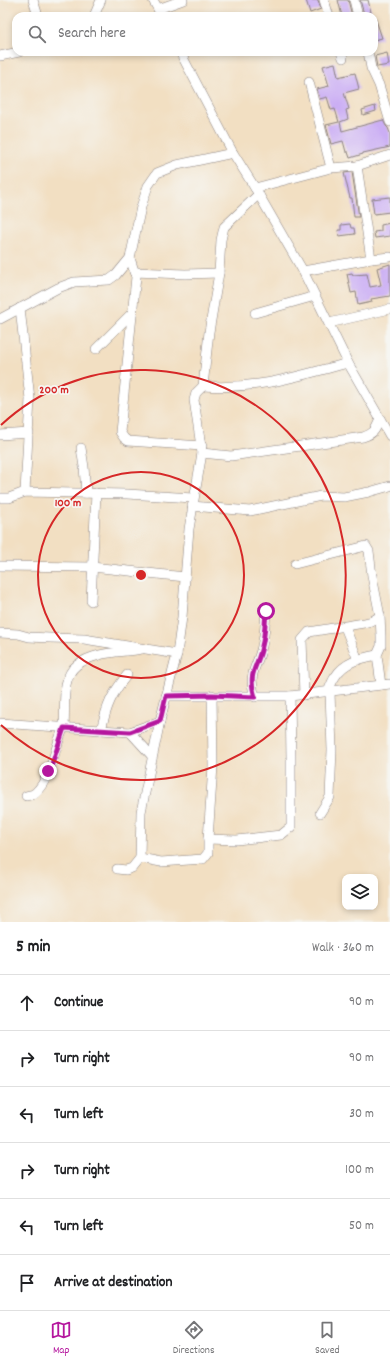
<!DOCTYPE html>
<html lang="en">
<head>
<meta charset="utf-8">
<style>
	body { margin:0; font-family:Dekko,sans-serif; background:#f6f6f6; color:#202124 }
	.controls { position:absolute; right:12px; bottom:12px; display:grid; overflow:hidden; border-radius:8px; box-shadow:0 2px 6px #0003 }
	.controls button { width:36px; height:36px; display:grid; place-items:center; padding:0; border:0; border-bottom:1px solid #e0e0e0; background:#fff; color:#202124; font:20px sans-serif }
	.stop { position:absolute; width:12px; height:12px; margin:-9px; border:3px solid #b5179e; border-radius:50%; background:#fff }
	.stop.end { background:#b5179e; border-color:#fff; box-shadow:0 1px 4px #0008 }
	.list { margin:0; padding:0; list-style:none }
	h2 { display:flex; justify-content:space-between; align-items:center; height:52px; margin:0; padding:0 16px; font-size:17px }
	h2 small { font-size:13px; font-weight:400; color:#757577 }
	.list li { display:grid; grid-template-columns:26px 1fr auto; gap:12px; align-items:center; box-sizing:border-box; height:56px; padding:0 16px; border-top:1px solid #e0e0e0 }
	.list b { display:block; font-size:15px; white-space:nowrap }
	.list em { font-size:13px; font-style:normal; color:#757577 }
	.icon { flex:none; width:22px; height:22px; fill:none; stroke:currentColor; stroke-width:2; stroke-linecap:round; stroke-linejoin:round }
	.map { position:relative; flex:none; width:390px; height:922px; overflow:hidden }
	.search { position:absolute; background:#fff; box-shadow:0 2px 6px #0003; left:12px; right:12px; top:12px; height:44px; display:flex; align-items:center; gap:10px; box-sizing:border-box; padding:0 14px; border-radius:12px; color:#757577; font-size:15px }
	.sheet { height:388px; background:#fff }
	nav { display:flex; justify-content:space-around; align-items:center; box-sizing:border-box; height:56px; border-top:1px solid #e0e0e0; background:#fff; font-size:11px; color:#757577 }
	nav a { display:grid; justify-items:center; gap:2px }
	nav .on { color:#b5179e }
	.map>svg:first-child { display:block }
</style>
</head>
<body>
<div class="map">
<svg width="390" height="922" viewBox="0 0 390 922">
	<rect width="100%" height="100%" fill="#f6f6f2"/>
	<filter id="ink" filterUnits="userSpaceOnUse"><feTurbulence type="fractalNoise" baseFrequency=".025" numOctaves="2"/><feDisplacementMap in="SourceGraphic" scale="8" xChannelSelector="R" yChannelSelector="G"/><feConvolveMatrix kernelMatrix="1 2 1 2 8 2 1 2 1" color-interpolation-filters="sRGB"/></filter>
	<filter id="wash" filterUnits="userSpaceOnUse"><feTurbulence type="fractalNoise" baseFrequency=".012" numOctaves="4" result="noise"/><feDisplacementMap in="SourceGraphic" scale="16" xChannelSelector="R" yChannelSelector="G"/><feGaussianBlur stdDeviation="0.9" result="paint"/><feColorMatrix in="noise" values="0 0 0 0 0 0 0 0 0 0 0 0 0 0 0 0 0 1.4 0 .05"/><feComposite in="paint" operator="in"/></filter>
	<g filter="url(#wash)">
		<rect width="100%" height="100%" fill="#f2dfc2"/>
		<g id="blocks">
			<g fill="#cbaef4">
				<polygon points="306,0 318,0 321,9 310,13"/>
				<polygon points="338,0 348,0 352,16 342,16"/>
				<polygon points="360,0 368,0 371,12 364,14"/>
				<polygon points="374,17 375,17 382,38 374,40"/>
				<polygon points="387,53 389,65 377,67 375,56"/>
				<polygon points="335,63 338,77 355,73 359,89 344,93 349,109 346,110 348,119 340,122 342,131 383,120 386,126 388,128 390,133 390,147 363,153 363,154 350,158 348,152 346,152 343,141 331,144 326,125 339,122 335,109 331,110 327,97 320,99 317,89 329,86 323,66"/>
				<polygon points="375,106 376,111 363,115 362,110"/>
				<polygon points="352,172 359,217 354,217 352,198 350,198 344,173"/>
				<polygon points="390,197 390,212 374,214 372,199"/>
				<polygon points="390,223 390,236 375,238 374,232 381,231 381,225"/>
				<polygon points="350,224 351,228 354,228 355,234 339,236 338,230 341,230 341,225"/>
				<polygon points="390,264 390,296 371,299 372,302 358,305 356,292 351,293 347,274 352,273 353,275 367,274 370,287 381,285 377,268"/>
			</g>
		</g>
	</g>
	<g filter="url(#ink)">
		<use href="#blocks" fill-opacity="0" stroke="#8a807e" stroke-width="1"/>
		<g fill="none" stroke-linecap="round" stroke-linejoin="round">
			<g stroke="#8a807e" stroke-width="10">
				<g id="minor">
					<polyline points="33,0 38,16"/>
					<polyline points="153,0 162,16"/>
					<polyline points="324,0 329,16"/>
					<polyline points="354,0 358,16"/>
					<polyline points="158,9 183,0"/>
					<polyline points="94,16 101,0"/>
					<polyline points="180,52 233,153 255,188 303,271 348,363 390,436"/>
					<polyline points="341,52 343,58"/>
					<polyline points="368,52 371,68 379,85 390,122"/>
					<polyline points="0,56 19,52"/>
					<polyline points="309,82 331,168"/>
					<polyline points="357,166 371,259"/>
					<polyline points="255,188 331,168 357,166 390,155"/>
					<polyline points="130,258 136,277 120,432 124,438 128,441 202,446"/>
					<polyline points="303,271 371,259 390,257"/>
					<polyline points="134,272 185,274 219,273"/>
					<polyline points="20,308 30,399 25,492"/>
					<polyline points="255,313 315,296"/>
					<polyline points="0,319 58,288 74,282 109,280 116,275 130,258 141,207 148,186 157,173 177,165 233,153"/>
					<polyline points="329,323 390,309"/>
					<polyline points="96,349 132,313"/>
					<path d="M203,386C257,390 298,376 348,363"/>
					<polyline points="0,435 29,433"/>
					<polyline points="81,448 84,467 86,493"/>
					<path d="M202,453L231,456L363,437C375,433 375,430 380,419"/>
					<polyline points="0,498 9,498 25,492 127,494 193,498"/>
					<polyline points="192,506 250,511 321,496 344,497 369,492 390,486"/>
					<polyline points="295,564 366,546 369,551 372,576 380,616 381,636 381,646 377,655 381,685"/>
					<polyline points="0,566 92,567 185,577"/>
					<polyline points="91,601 96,493"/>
					<polyline points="345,627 358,660"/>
					<polyline points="0,633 18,634 29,637 50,638 84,639 177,654"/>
					<path d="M328,692C330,687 332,681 335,677C344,662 361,658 377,655"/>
					<polyline points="212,695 213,766 208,839 237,840 281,835 291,827 291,759 290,696"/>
					<polyline points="304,695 302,640 309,632 364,623 372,621 380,616"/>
					<polyline points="166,696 290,696 390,684"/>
					<path d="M255,697C247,672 258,667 262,646C265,635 265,623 266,611"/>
					<polyline points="0,723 130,732 160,721"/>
					<path d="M101,730C107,705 111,695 127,675"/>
					<polyline points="130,732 152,756"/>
					<path d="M26,796C29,795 33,795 35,793C49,781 54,754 60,737C61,734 63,730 64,726C66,707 60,678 77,665C95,651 120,653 142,649"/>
					<polyline points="320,813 330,797 332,750 330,692"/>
					<polyline points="140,858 161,862 203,859 208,853 208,839"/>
					<polyline points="117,869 126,870 132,868 140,858 141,812 160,721 177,654 182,617 189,529 202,453 194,400 196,393 203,386 209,332 219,273 221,240 224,227 259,194"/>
				</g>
			</g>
			<use href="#minor" stroke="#fff" stroke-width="9"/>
		</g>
	</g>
	<g fill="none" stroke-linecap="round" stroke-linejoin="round" filter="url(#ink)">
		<path stroke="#b5179e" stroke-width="5" d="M48,771L52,764L64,728L130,732L160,721L166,696L212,695L255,697C247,671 258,668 262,646C265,635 265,623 266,611"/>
	</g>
	<g fill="none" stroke="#d62828" stroke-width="2">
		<circle cx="141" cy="575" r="103"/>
		<path d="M1 425A205 205 0 1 1 1 725"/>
	</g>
	<circle cx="141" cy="575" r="6" fill="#d62828" stroke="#f6f6f2" stroke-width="2"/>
	<g font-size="12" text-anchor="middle" font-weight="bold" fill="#d62828" stroke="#f6f6f2" stroke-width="3.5" stroke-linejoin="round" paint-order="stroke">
		<text x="54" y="393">200 m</text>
		<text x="68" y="506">100 m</text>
	</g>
</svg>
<div class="controls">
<button><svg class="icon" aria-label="layers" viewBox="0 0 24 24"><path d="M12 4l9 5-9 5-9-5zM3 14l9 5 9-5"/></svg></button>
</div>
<div class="stop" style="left:266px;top:611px"></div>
<div class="stop end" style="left:48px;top:771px"></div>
<div class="search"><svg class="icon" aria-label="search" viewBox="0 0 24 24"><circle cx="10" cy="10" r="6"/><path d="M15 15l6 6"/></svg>Search here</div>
</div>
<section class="sheet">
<h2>5 min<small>Walk · 360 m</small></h2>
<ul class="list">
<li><svg class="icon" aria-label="ahead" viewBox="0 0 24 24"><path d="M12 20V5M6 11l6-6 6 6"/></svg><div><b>Continue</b></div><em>90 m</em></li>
<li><svg class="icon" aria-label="right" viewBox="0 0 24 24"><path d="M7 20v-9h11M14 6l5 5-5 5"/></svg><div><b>Turn right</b></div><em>90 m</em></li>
<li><svg class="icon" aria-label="left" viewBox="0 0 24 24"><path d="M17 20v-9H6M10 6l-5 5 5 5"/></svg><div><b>Turn left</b></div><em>30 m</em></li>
<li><svg class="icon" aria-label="right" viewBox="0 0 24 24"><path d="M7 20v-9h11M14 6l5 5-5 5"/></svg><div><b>Turn right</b></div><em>100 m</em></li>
<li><svg class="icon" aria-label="left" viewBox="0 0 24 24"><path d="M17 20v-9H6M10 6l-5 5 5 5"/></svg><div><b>Turn left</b></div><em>50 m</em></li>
<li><svg class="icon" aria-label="arrive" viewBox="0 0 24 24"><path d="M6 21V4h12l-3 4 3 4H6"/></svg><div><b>Arrive at destination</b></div></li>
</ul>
</section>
<nav>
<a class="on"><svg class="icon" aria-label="map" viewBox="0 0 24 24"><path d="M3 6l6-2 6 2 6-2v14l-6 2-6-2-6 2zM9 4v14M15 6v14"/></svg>Map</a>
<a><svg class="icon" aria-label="directions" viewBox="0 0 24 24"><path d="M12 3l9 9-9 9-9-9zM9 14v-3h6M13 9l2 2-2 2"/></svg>Directions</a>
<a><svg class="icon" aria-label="saved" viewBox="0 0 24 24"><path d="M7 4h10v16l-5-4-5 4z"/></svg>Saved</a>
</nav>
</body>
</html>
